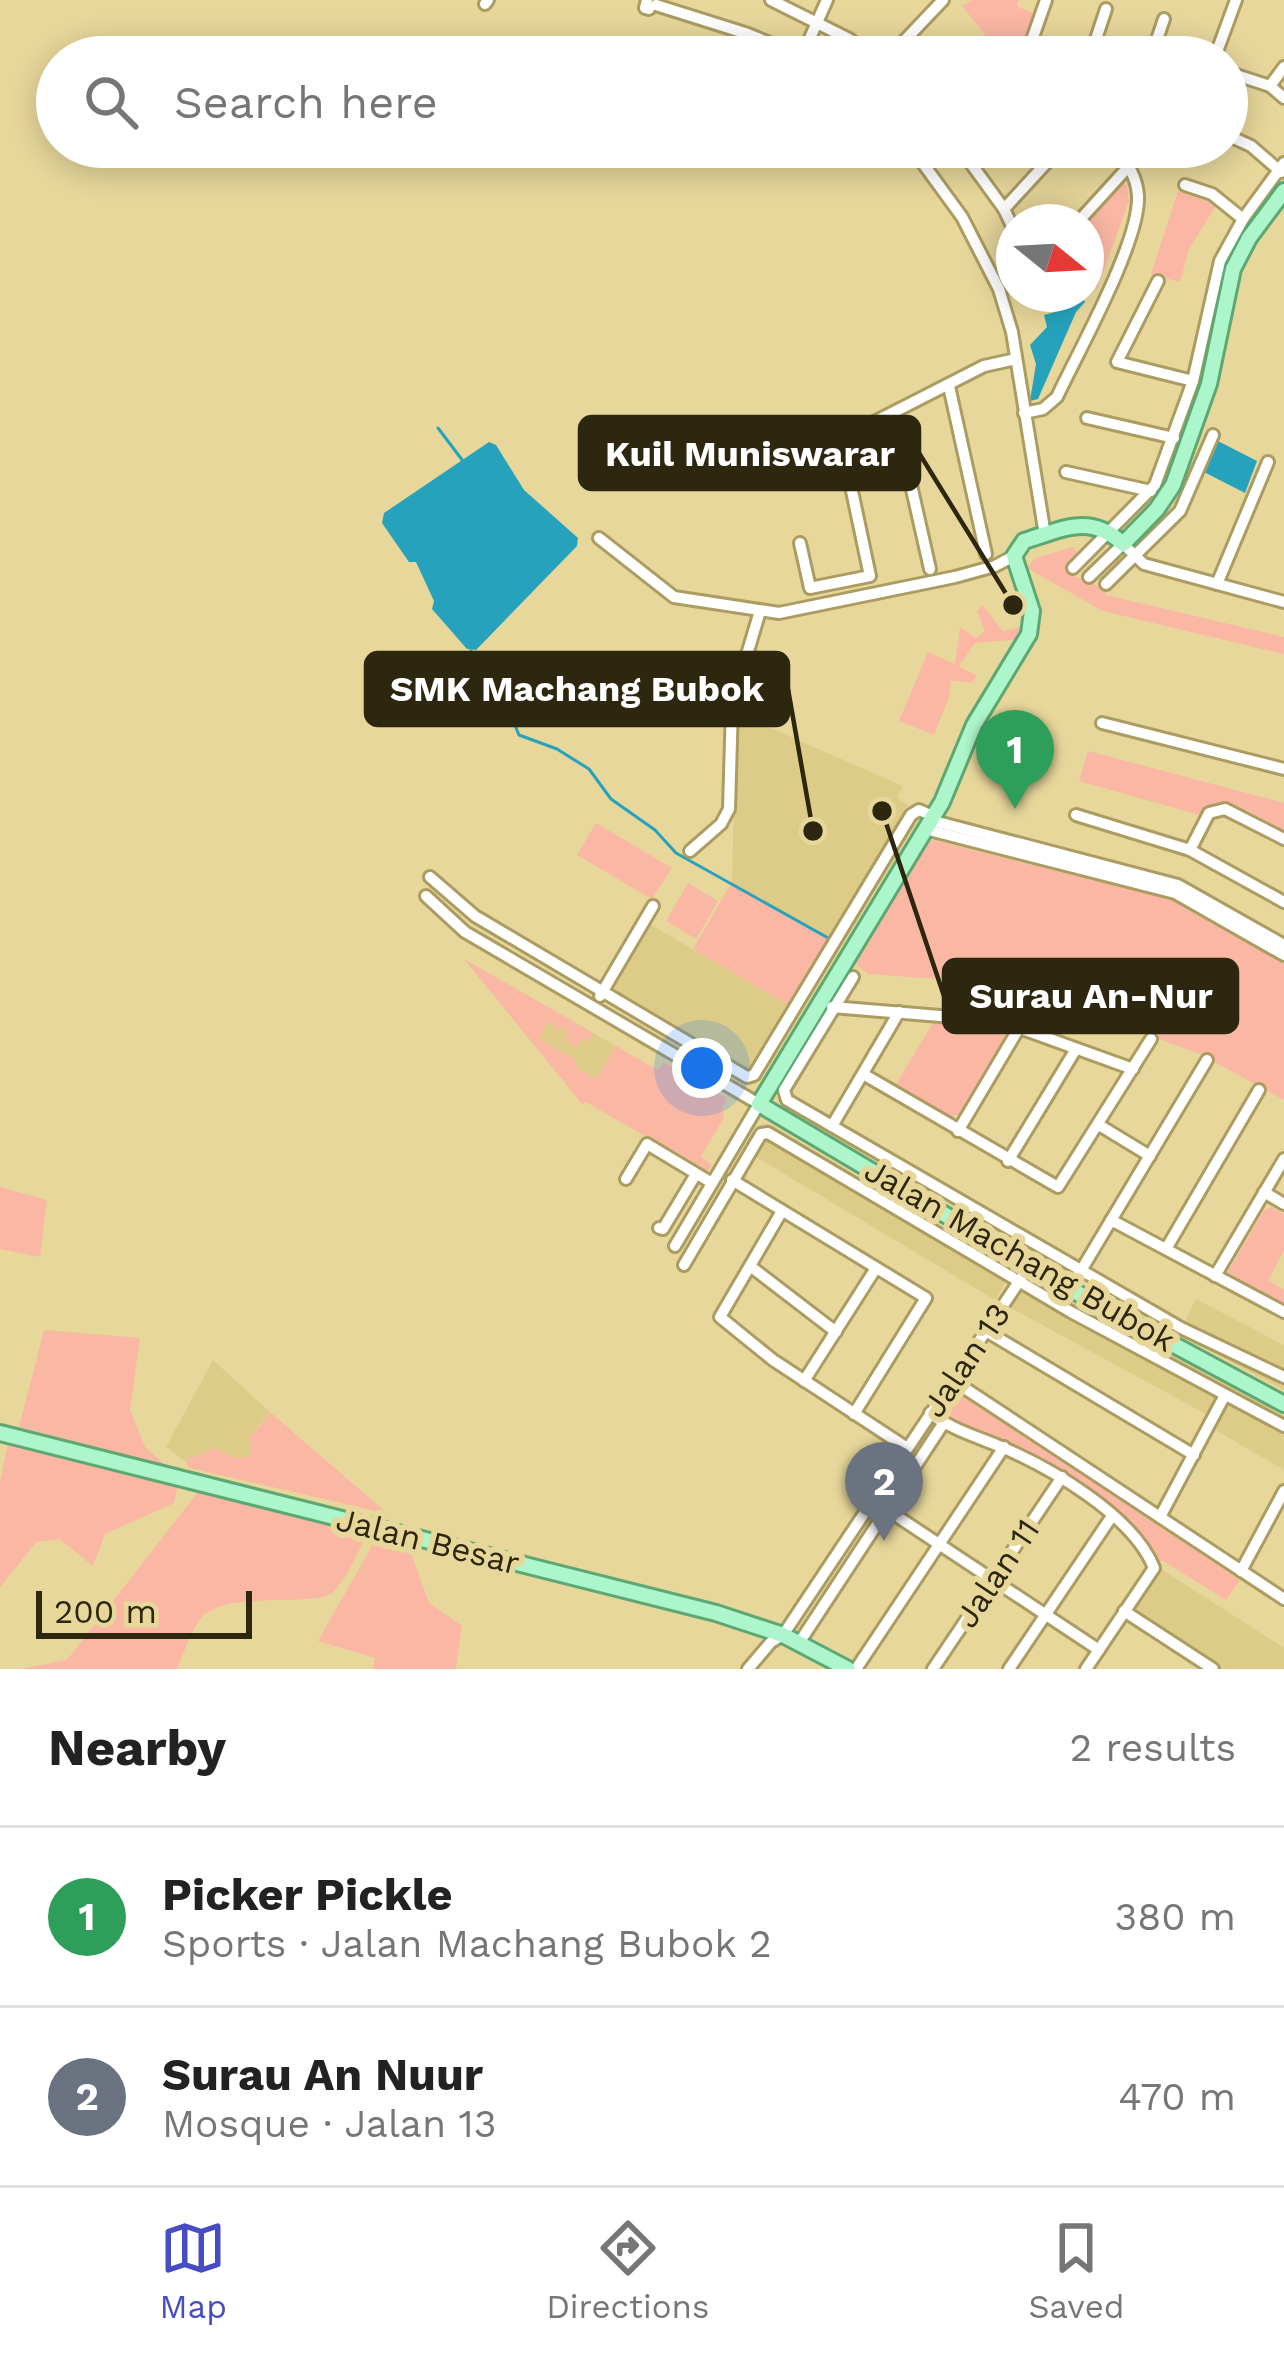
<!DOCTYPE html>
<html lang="en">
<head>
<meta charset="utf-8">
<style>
	body { margin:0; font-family:"Work Sans",sans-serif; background:#f6f6f6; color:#222 }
	.compass { position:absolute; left:996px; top:204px; width:108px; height:108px; border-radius:50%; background:#fff; box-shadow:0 6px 30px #0003; rotate:108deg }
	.scale { position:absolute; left:36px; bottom:30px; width:216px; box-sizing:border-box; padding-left:12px; border:6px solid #2d270f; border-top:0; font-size:33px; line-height:42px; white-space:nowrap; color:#2d270f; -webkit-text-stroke:9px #e7d79b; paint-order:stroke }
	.you { position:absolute; left:702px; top:1068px; width:42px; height:42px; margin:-30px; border:9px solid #fff; border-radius:50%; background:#1a73e8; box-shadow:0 0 0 18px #1a73e833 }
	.badge { display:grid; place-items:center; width:78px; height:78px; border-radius:50%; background:#474cc2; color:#fff; font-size:39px; font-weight:700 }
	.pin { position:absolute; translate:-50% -99px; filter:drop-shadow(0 3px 6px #0008) }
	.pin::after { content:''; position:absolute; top:63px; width:42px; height:36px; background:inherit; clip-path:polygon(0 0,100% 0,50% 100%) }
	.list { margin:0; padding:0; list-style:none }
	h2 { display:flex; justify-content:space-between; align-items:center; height:156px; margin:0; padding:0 48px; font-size:51px }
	h2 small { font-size:39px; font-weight:400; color:#767676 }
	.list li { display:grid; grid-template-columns:78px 1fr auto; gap:36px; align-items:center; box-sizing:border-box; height:180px; padding:0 48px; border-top:3px solid #e0e0e0 }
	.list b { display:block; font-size:45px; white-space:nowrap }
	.list p { margin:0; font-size:39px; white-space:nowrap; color:#767676 }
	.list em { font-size:39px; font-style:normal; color:#767676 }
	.icon { flex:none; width:66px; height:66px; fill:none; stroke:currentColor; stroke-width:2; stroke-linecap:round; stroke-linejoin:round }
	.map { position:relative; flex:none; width:1284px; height:1669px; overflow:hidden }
	.search { position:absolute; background:#fff; box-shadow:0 6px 30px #0003; left:36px; right:36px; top:36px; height:132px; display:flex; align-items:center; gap:30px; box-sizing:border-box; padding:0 42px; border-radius:66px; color:#767676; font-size:45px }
	.sheet { height:516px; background:#fff }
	nav { display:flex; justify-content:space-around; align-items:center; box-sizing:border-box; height:168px; border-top:3px solid #e0e0e0; background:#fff; font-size:33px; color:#767676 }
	nav a { display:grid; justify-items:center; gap:6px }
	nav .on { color:#474cc2 }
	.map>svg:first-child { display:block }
</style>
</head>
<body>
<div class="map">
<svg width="1284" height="1669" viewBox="0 0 1284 1669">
	<rect width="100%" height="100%" fill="#e7d79b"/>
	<g fill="#dc8">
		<polygon points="736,713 903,786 897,798 908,805 830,939 732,882"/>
		<polygon points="648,923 790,1006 753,1066 744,1069 607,991"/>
		<polygon points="464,959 616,1046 583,1105 502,1005"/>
		<polygon points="768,1124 1014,1269 995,1300 743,1149 757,1125"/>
		<polygon points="1032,1278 1284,1415 1284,1470 1217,1431 1215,1419 1011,1308"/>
		<polygon points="1196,1299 1284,1345 1284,1390 1178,1334"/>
		<polygon points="213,1360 271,1413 257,1427 252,1453 242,1459 228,1459 213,1449 185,1461 166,1447"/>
		<polygon points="1158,1567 1284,1648 1284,1669 1219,1669 1132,1612 1132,1605"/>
	</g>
	<g fill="#fab7a4">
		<polygon points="972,0 1018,0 1017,6 1035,14 1019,57 1003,57 962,6"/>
		<polygon points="1122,184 1127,185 1129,201 1097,289 1090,267 1086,267 1085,222"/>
		<polygon points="1178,191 1217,204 1189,249 1180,282 1151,274"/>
		<polygon points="1073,547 1080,555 1066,567 1074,576 1104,588 1106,595 1284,637 1284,654 1103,611 1027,568 1035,558"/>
		<polygon points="982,605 1003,631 1026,626 1021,639 975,643 959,666 977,676 971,683 951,680 949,697 934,735 899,721 928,652 955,664 960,627 976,638 985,631 977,611"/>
		<path d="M1088,751L1284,803V832C1256,816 1228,791 1200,815L1079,781Z"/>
		<polygon points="596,823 672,868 652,899 577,855"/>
		<polygon points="929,839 1173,900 1284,963 1284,1100 1202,1055 1012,984 868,974 856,964"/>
		<polygon points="732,882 830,939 790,1006 693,949"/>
		<polygon points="688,883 718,901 696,939 666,921"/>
		<polygon points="464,959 593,1033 588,1042 582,1039 576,1048 570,1044 571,1038 567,1042 564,1040 568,1031 561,1027 553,1034 555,1025 547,1022 540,1039 576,1060 574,1066 596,1079 616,1046 658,1070 664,1062 727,1098 722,1108 724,1118 701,1156 712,1165 707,1172 586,1102 583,1105"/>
		<polygon points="933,1023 1004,1029 1005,1038 959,1114 949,1117 895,1086"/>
		<polygon points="0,1187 47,1200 40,1257 0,1249"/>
		<polygon points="1271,1207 1284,1214 1284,1251 1268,1280 1284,1290 1284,1307 1232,1280 1228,1272 1264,1210"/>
		<polygon points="44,1330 140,1338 130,1410 145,1447 165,1465 19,1427"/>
		<path d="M952,1389L1240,1580L1226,1600L1163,1561H1156C1124,1526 1064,1475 1023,1451C994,1435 962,1433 936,1413Z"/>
		<path d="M271,1413L388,1514L190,1468L185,1461L213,1448C230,1453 233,1464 252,1454L249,1438Z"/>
		<polygon points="9,1439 170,1482 177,1488 174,1503 105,1534 93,1566 59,1539 36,1542 0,1587 0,1482"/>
		<path d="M198,1492L368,1532L367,1536C357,1553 347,1579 332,1593C316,1607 228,1590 202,1617C191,1629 184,1654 177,1669H21L67,1660Z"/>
		<polygon points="383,1536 418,1545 412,1556 429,1603 462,1626 456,1669 373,1669 375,1658 318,1641 376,1539"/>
	</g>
	<g fill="#26a2bc">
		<polygon points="1083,299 1085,302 1076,312 1038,399 1030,401 1036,364 1030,345 1047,327 1044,315 1059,311 1058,303"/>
		<polygon points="1216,440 1257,461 1245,493 1204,472"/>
		<polygon points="489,442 496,445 524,490 578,538 577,546 476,650 467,649 432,609 434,601 416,562 409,562 382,523 384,513"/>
	</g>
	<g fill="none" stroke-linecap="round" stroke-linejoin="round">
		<g stroke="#26a2bc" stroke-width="3">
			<polyline points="438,428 463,461"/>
			<polyline points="471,651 471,667 505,701 519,735 557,749 589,769 611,799 655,830 676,853 830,939"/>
		</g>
		<g stroke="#ab9c62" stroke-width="16">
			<g id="minor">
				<polyline points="647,0 645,8 649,9"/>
				<polyline points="771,0 849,39 873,57"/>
				<polyline points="485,4 488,0"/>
				<polyline points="656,5 748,34 803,57"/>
				<polyline points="802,56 827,0"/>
				<polyline points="889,57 943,0"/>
				<polyline points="973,57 985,45"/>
				<polyline points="1026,57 1046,0"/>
				<polyline points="1090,57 1106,9"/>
				<polyline points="1151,57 1164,19"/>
				<polyline points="1215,57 1236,0"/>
				<polyline points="1227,72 1270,86 1284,98"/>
				<polyline points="1270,86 1284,67"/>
				<polyline points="1227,135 1251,146 1281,172"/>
				<polyline points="911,147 962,217 999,289 1012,332 1045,535"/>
				<polyline points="959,147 1004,209 1014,230"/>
				<polyline points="1185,185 1212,194 1243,219"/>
				<polyline points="1004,209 1061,147"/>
				<polyline points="1078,222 1129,166"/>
				<polyline points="1158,281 1117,362 1193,381"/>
				<polyline points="949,386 986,554"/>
				<path d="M1024,413L1043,409L1057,397C1078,352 1140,242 1138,196C1137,176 1127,161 1113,147"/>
				<polyline points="895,414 930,569"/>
				<polyline points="1087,418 1174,438"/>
				<polyline points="1066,472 1151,491"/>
				<polyline points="599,538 674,597 779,613 955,577 995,566 1014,556"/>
				<polyline points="800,543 810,588 870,576 841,439 984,366 1016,359"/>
				<polyline points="1073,568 1155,485 1193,381 1220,261 1243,219 1284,163"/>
				<polyline points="1089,577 1123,544 1144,564 1284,602"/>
				<polyline points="1106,584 1180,511 1213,435"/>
				<polyline points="1217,584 1268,462"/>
				<polyline points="1102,723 1284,769"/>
				<polyline points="1076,815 1190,850 1284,902"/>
				<polyline points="930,820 1178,885 1284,945"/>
				<polyline points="925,829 1175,893 1284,955"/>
				<polyline points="1190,850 1209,813 1225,809 1284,839"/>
				<polyline points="690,851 721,824 729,809 732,705 760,611"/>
				<polyline points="430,877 475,916 747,1077 754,1075 911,815 919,810 933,816"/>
				<polyline points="426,896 465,932 759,1104 675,1246"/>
				<polyline points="853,977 784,1090 787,1100 1181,1328 1284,1377"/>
				<polyline points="600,996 653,906"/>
				<polyline points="832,1007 1000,1021 1133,1069"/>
				<polyline points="863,1074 1058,1187 1151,1039"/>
				<polyline points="1099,1125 1150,1156"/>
				<polyline points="832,1126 899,1012"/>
				<polyline points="958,1131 1019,1028"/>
				<polyline points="1008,1161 1076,1049"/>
				<polyline points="626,1179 647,1144 712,1183"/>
				<polyline points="732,1180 926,1298 854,1414"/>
				<polyline points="1264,1192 1284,1204"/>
				<polyline points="782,1211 720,1317 773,1360 907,1448"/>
				<polyline points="1111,1220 1284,1312"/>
				<polyline points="659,1228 663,1229 696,1174"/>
				<polyline points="1166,1249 1259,1090"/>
				<polyline points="684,1265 761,1134 768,1133 1071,1312 1284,1426"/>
				<polyline points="750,1266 836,1332"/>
				<polyline points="1215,1276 1284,1159"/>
				<polyline points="1070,1289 1207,1060"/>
				<polyline points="986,1331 1194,1455"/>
				<polyline points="804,1381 876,1268"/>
				<polyline points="963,1387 1284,1599"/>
				<path d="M930,1413C951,1429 975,1436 999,1446C1049,1467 1133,1515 1154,1568L1086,1669"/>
				<polyline points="886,1509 1099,1650"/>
				<polyline points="1160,1517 1225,1395"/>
				<polyline points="1241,1571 1284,1491"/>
				<polyline points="1124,1611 1213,1669"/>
				<polyline points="799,1643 943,1424"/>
				<polyline points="748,1669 771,1642 783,1635 1030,1265"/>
				<polyline points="856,1669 1004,1447"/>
				<polyline points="933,1669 1062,1477"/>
				<polyline points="1009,1669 1112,1516"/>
			</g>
		</g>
		<g stroke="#5da872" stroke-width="20">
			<g id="major">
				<path d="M1284,191L1249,238L1233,269L1209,384L1173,485L1157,509L1123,544C1090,513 1063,529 1024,541L1014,556L1032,611L1029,634L974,725L942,802L759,1104L1070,1289L1284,1404"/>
				<polyline points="0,1433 716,1613 783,1635 848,1669"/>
			</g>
		</g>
		<use href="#minor" stroke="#fff" stroke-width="10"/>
		<use href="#major" stroke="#adf5ca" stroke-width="14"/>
	</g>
	<g text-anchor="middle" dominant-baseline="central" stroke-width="12" stroke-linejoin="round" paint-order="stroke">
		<g font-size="33" fill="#2d270f" stroke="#e7d79b">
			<text transform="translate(1020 1255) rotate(30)">Jalan Machang Bubok</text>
			<text transform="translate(966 1360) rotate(-56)">Jalan 13</text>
			<text transform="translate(428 1541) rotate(14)">Jalan Besar</text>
			<text transform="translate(997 1573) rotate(-56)">Jalan 11</text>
		</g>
	</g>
	<path fill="none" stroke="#2d270f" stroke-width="4.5" d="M1013 605L919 453M813 831L788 689M882 811L944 996"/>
	<g fill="#2d270f" stroke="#e7d79b" stroke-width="4.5">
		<circle cx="1013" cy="605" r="12"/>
		<circle cx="813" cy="831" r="12"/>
		<circle cx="882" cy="811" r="12"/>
	</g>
	<g fill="#2d270f" stroke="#2d270f" stroke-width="4.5">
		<rect x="580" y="417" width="339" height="72" rx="12"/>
		<rect x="366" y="653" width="422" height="72" rx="12"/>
		<rect x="944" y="960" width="293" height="72" rx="12"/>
	</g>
	<g font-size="36" text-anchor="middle" font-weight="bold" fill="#fff">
		<text x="750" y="466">Kuil Muniswarar</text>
		<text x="577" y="701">SMK Machang Bubok</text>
		<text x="1091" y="1008">Surau An-Nur</text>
	</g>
</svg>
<svg class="compass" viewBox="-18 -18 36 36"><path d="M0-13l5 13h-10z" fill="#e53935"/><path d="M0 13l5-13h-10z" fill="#767676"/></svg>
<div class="scale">200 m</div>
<div class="you"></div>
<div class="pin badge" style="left:1015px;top:809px;background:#2e9e5b">1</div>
<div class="pin badge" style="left:884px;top:1541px;background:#6b7280">2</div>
<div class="search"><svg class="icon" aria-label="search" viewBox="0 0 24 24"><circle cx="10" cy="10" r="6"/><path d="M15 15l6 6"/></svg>Search here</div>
</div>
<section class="sheet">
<h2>Nearby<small>2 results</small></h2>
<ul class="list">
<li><span class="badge" style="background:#2e9e5b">1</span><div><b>Picker Pickle</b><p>Sports · Jalan Machang Bubok 2</p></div><em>380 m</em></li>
<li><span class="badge" style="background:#6b7280">2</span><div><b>Surau An Nuur</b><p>Mosque · Jalan 13</p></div><em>470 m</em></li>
</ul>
</section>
<nav>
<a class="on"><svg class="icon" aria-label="map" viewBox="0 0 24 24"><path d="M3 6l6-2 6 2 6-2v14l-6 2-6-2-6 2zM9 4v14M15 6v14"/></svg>Map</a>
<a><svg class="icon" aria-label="directions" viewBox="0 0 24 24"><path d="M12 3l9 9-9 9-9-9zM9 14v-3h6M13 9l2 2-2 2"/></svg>Directions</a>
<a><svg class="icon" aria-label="saved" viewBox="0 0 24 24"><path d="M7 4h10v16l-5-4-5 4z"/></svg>Saved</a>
</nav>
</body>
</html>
